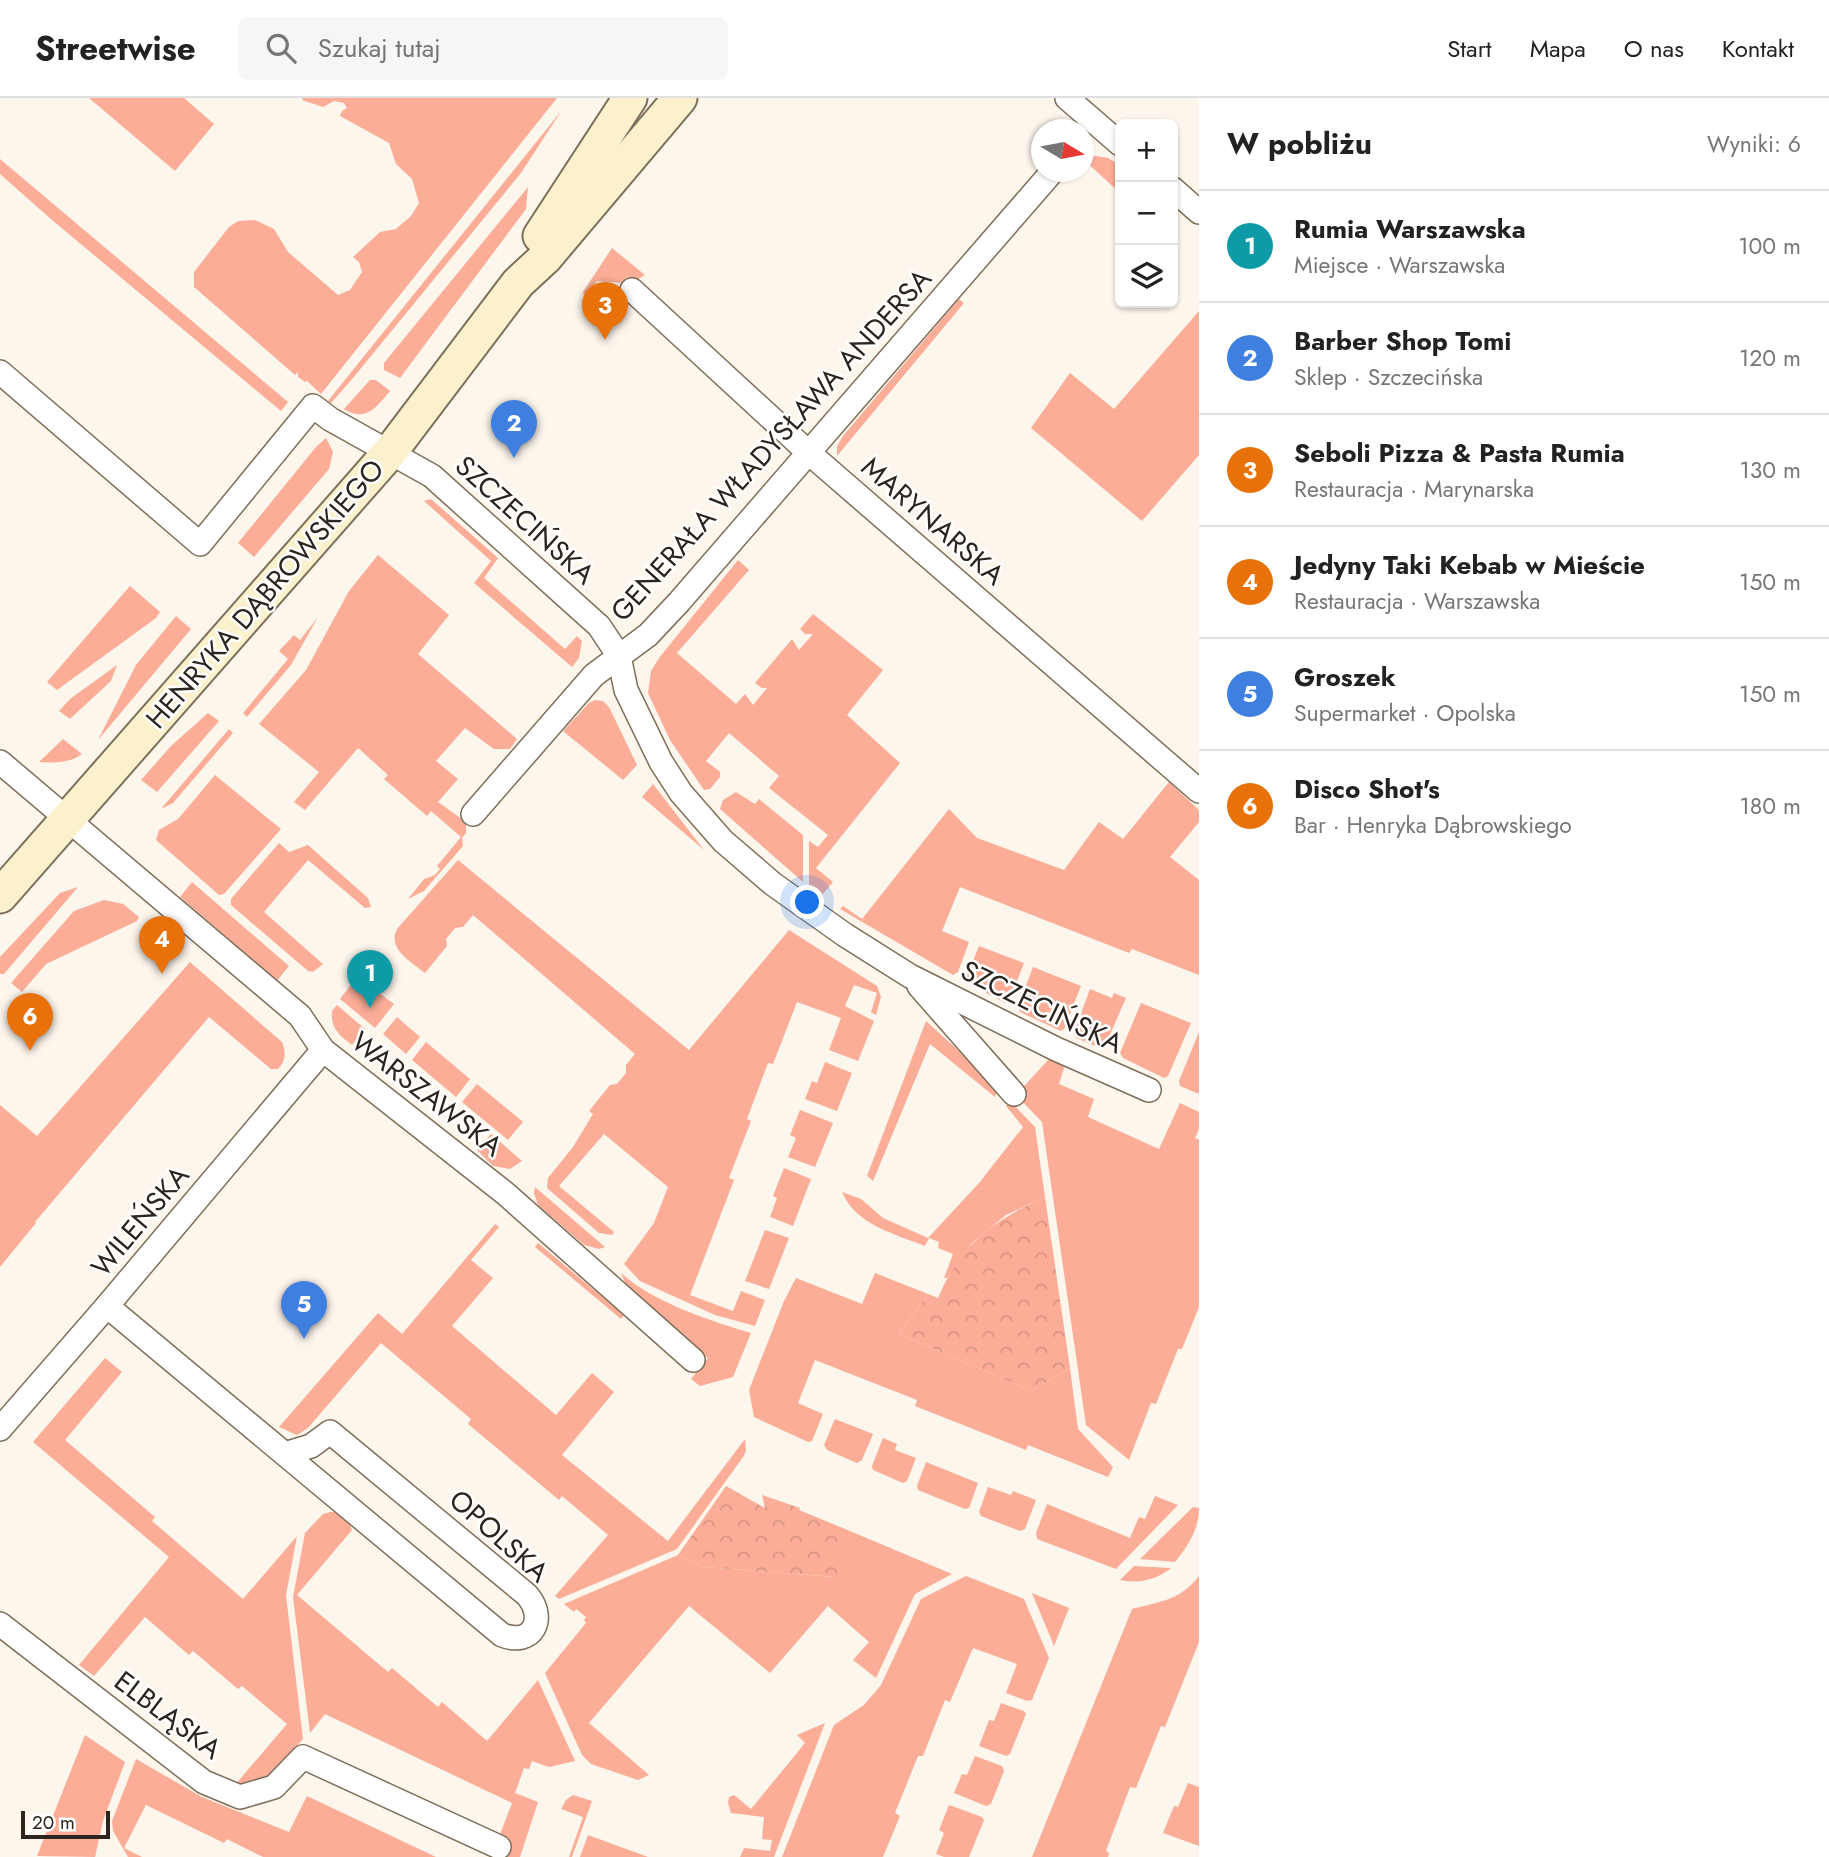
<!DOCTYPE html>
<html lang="pl">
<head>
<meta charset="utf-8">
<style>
	body { margin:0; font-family:Jost,sans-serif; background:#f6f6f6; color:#222 }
	.controls { position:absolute; right:21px; top:21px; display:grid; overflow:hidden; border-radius:10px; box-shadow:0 2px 5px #0004 }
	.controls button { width:63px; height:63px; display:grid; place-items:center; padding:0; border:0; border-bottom:2px solid #e0e0e0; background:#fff; color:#222; font:35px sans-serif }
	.compass { position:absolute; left:1031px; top:21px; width:63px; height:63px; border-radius:50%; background:#fff; box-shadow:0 2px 5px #0004; rotate:100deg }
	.scale { position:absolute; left:21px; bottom:18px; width:89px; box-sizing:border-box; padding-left:7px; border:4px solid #2b251d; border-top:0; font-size:19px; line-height:24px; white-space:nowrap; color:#2b251d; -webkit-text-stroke:5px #fff; paint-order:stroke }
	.you { position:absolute; left:808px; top:805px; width:24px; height:24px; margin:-18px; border:5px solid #fff; border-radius:50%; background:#1a73e8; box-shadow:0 0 0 10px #1a73e833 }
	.badge { display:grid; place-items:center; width:46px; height:46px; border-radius:50%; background:#9d2883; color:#fff; font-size:23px; font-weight:700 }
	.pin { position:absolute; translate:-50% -58px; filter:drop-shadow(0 2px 4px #0008) }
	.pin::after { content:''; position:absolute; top:37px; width:24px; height:21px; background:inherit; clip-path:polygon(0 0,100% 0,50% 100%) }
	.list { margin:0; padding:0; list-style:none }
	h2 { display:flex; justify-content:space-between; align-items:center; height:91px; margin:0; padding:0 28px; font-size:30px }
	h2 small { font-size:23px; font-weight:400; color:#767676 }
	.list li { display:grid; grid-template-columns:46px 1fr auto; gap:21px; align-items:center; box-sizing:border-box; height:112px; padding:0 28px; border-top:2px solid #e0e0e0 }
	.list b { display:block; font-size:26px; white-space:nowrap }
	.list p { margin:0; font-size:23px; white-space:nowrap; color:#767676 }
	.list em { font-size:23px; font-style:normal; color:#767676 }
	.icon { flex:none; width:38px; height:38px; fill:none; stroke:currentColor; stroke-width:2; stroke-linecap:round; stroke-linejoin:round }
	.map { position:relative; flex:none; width:1199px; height:1759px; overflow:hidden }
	header { display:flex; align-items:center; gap:42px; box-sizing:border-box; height:98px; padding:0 35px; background:#fff; border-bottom:2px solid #e0e0e0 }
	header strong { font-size:33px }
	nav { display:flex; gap:38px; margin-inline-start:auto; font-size:24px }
	.search { width:490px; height:63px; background:#f6f6f6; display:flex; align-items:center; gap:18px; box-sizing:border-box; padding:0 24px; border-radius:10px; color:#767676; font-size:26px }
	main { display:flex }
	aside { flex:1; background:#fff }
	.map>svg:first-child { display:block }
</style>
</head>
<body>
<header>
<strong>Streetwise</strong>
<div class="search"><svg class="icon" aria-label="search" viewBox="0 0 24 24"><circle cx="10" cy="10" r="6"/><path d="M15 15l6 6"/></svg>Szukaj tutaj</div>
<nav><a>Start</a><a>Mapa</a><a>O nas</a><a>Kontakt</a></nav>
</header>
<main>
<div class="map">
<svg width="1199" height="1759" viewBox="0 0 1199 1759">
	<defs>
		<pattern id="park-crowns" width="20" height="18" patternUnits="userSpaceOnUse" patternTransform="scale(1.75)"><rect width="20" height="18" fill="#fbad97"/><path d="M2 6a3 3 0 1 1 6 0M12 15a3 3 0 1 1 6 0" fill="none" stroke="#d79582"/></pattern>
	</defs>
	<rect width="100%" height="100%" fill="#fdf6ed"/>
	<g fill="#fbad97">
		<polygon points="89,0 184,0 214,26 175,73"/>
		<polygon points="303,0 557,0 321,296 307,283 305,284 298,279 298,274 295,277 194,189 194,174 229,129 238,123 255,122 274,131 288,154 338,197 350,192 362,174 359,164 353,159 380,134 396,131 411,118 419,105 412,81 396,66 389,45 340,18 342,13 347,10 344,5 334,3 323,9 302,2"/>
		<polygon points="562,12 521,75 353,280 331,305 328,303"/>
		<polygon points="1089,57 1108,60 1120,67 1120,95 1084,62 1084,60"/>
		<polygon points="0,61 288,304 281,313 52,122 0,76"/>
		<polygon points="528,89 526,111 400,280 384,272 384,265"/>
		<polygon points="612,150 645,177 633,184 627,179 622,185 597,183 585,200 583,194"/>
		<polygon points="959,201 964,205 837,358 837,348 843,338"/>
		<polygon points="1199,213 1199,357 1142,423 1031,330 1070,275 1114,311"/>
		<path d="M370,282H376L390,293C377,309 365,325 344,311Z"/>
		<polygon points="326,340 333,354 329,371 254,459 238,445 316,349"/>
		<polygon points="431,401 498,460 484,480 565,551 577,538 582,543 579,560 572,569 474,485 491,463 424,403"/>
		<polygon points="378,457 449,517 418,556 517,641 510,651 494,651 465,630 436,663 458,681 438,704 466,724 466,735 462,740 463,748 424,793 408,801 424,781 435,777 440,771 437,768 461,739 431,713 427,718 384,681 388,677 358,650 305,712 294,704 319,674 259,626 306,572 349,493"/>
		<polygon points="738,462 749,472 677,555 736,606 745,596 753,607 767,590 762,590 755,585 792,541 799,552 813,536 805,536 800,531 813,516 883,572 847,617 900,665 816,770 833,784 822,797 819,797 809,789 809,743 818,749 828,737 769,690 779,678 729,635 706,663 720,674 720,679 710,691 704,692 670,642 648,595 651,573 659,560"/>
		<polygon points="130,488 160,514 156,520 57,592 47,584"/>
		<polygon points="176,518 191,531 98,642 136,567"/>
		<polygon points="318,519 291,567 247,619 243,615 288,561 279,553 294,537 300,542"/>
		<polygon points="117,567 111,583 70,621 59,613 70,601"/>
		<polygon points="595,602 603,603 609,609 637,667 623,682 563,633 589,605"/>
		<polygon points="208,615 219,623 157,694 141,682 171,648"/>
		<polygon points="229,631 233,635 173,705 161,711"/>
		<path d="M63,641L82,656C70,665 54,665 39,664Z"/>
		<polygon points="215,677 281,731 224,796 219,797 156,742 159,732 178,721"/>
		<polygon points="1169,684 1199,712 1199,724 1170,759 1199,782 1199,877 1132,851 1129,855 960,789 942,833 969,844 958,874 953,877 840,811 843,808 862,821 949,711 977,740 1064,772 1099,724 1123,741"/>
		<polygon points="653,686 704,752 642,699"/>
		<polygon points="736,694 755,706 759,701 803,737 803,784 720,711 723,702"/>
		<polygon points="279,745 289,754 308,747 368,800 371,809 365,810 308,762 264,814 323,866 313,874 308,873 231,807 231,801"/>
		<path d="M458,762L689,952L789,832L877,888L881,899L876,917L871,914L877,895L854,887L845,908L874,923L858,963L829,952L841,920L797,904L773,966L768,965L747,1021L751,1023L729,1080L734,1082L690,1197L733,1213L741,1193L765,1202L755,1228L715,1217L640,1183L624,1166L654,1125L668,1089L604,1036L559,1088L614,1134L612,1137L599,1135L547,1090L548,1080L573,1049L593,1016L589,1013L610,987L617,986L626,975V967L635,956L473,817L463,829L455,830L446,841L447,848L425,875C411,864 387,851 397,831Z"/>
		<polygon points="192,784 289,868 277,883 180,799"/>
		<polygon points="78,789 4,876 0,876 0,859 60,795"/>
		<polygon points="104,802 123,806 139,819 137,823 46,866 22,894 11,885 74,813"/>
		<polygon points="979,848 1024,865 1009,904 1005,905 968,885 966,880"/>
		<path d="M190,864L282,944C286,953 286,963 278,971H271L209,919L35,1124L36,1125L0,1169V1007L37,1038Z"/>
		<polygon points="1033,869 1081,888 1064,931 1061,933 1020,914 1018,909"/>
		<polygon points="364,874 385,880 375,892 394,906 375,930 340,901 359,876"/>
		<polygon points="1090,891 1112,900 1114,895 1126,900 1105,948 1100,950 1076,940 1074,935"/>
		<polygon points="1141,905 1191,925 1168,978 1164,980 1123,960 1120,955"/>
		<path d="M337,907L365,931L352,947C340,938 330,930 332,913Z"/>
		<polygon points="397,919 420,939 406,956 383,936"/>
		<polygon points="926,923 970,963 997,993 995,999 930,946 873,1083 867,1078"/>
		<polygon points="1199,934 1199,996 1180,988 1179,983"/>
		<polygon points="426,944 470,981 456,999 412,962"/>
		<polygon points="1049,961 1065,967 1059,986 1094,1001 1088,1019 1159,1051 1180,1005 1199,1014 1199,1031 1195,1040 1199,1042 1199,1209 1182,1251 1178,1251 1156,1306 1151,1305 1129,1362 1086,1327 1042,1024 1016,997"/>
		<polygon points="825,964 852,975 837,1013 805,1001 812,983 817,985"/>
		<polygon points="477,986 523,1024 508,1042 462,1004"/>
		<path d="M1010,1003L1035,1029L1045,1099L1006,1117L972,1145L947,1180H944L953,1156L938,1150L939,1144L929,1140L925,1148C895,1136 856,1127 842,1094L861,1101L883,1120L928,1140L979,1085L1023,1029L1006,1008Z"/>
		<polygon points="800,1012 833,1025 815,1069 788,1059 796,1040 790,1037"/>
		<polygon points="491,1036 522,1063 510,1071 493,1068 477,1052"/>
		<polygon points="784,1070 811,1081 793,1128 770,1119 777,1100 773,1098"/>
		<polygon points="535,1089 605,1149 599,1151 584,1147 538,1107 534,1095"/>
		<polygon points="495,1126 499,1129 471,1162 493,1180 452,1228 556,1317 592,1275 614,1294 562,1357 668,1443 745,1341 746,1353 743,1359 677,1451 559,1501 555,1498 608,1437 562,1398 559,1402 468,1326 471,1321 381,1245 308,1330 297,1337 279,1329 378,1215 402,1236"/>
		<polygon points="765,1132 789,1140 769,1191 745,1183"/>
		<polygon points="538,1145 624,1217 621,1221 535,1149"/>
		<path d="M621,1175C652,1204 711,1223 751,1235L733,1279L700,1288L691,1281L708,1260L628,1192Z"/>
		<polygon points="875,1175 928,1196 899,1236 1032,1293 1070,1270 1078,1331 1113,1369 1108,1379 1028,1347 1026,1352 915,1308 917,1302 815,1262 798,1305 823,1316 812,1343 808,1344 754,1319 749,1292 784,1203 796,1180 862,1206"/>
		<polygon points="105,1260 122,1274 65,1342 155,1419 152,1423 243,1501 297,1438 286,1497 303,1641 266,1683 257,1688 235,1687 287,1626 242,1588 238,1591 193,1553 189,1557 145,1519 94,1578 79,1567 169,1459 33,1344"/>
		<polygon points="835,1321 873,1336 862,1362 857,1365 827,1352 824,1347"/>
		<polygon points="883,1340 897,1346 895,1352 916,1360 907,1383 903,1385 873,1372 872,1368"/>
		<polygon points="926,1364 978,1385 969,1410 965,1411 918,1392 917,1388"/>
		<polygon points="988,1389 1011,1397 1013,1393 1036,1402 1025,1431 1020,1433 981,1418 979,1414"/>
		<polygon points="1155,1398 1178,1407 1116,1471 1037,1441 1036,1435 1047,1406 1130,1440 1139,1419 1145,1421"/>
		<path d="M1193,1409L1199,1410C1199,1431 1188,1448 1175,1464L1140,1461Z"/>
		<polygon points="330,1414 337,1414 350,1427 352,1432 297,1497 388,1574 392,1570 438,1609 442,1604 487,1643 538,1582 575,1663 549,1669 532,1663 529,1671 524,1670 515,1695 538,1704 520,1759 508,1759 499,1739 512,1705 325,1616 310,1635 293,1499 305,1435 323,1416"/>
		<polygon points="850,1433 952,1476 915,1496 876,1580 853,1562 869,1544 828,1508 770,1575 689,1508 589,1625 649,1677 638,1682 591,1666 582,1657 545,1575 586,1525 584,1522 586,1519 576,1511 574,1514 564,1506 678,1457 704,1469 835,1479"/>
		<path d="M1134,1468L1171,1470C1156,1482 1138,1486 1120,1482Z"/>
		<polygon points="966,1478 1024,1501 1049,1560 1032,1602 1027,1603 1006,1595 1017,1566 973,1550 950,1604 945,1602 923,1658 918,1658 895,1715 900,1718 883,1759 782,1759 834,1627 864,1607 881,1587 921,1501"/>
		<path d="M1199,1478V1544L1165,1629L1161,1628L1136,1690L1130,1689L1106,1753L1109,1755L1108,1759H1032L1132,1511C1159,1504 1181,1502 1199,1478Z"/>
		<polygon points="1032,1495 1069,1510 1054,1548"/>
		<polygon points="1001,1605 1024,1613 1026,1616 1010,1656 1006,1658 979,1648 989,1622 994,1623"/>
		<polygon points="825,1625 774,1759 740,1759 744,1750 770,1753 772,1742 762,1741 764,1719 731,1715 728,1705 729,1699 734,1697 751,1711 805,1645 797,1637"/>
		<polygon points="85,1637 125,1664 103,1723 95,1759 37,1758"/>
		<polygon points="975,1658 1002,1668 1004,1673 991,1706 986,1708 954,1695 962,1676 967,1677"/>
		<polygon points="136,1661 202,1699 289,1734 307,1698 436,1759 263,1759 227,1741 224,1745 146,1707 124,1750 142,1759 128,1759 113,1733 112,1723"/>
		<polygon points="1188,1685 1199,1689 1199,1748 1163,1735 1174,1708 1178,1709"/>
		<polygon points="573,1697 592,1703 572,1759 569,1759 583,1719 561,1711 566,1702"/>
		<polygon points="949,1707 982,1719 984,1722 969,1759 944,1759 936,1756 944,1735 939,1732"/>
		<polygon points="588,1737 648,1759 580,1759"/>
	</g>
	<g fill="url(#park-crowns)">
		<path d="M1045,1099L1070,1270L1032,1293L899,1236L928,1196L938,1200C961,1145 993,1123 1045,1099Z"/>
		<polygon points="726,1388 765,1410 762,1397 800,1410 799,1412 850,1433 836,1479 704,1469 678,1457"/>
	</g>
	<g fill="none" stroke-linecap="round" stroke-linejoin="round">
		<g stroke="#7e6f5b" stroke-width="26">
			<g id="street">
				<polyline points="1067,0 1120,46"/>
				<polyline points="1173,91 1199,114"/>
				<polyline points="632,192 809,355 1199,693"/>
				<polyline points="0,274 200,446 313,308 330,321 432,378 599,528 619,558 626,592 661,664 681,695 723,743 773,786 845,837 910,878 1056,951 1149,992"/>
				<polyline points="0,664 300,918 323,952 506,1096 693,1262"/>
				<polyline points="473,716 594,577 648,537 679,504 1052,74"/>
				<polyline points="919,888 1014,996"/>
				<path d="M107,1208L502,1537C533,1549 547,1520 527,1497L330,1334L311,1348L285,1356"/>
				<polyline points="0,1331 107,1208 323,952"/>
				<polyline points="0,1526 204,1684 240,1699 274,1689 303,1659 499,1749"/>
			</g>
		</g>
		<g stroke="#7e6f5b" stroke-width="37">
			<g id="secondary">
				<polyline points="540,138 630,0"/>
				<polyline points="0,798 390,354 518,185 545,160 680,0"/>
			</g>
		</g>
		<use href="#street" stroke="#fff" stroke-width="23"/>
		<use href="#secondary" stroke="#fbf1cd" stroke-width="33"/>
	</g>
	<g text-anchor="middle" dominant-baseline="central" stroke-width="5" stroke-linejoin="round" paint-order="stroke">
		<g font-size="28" fill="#2b251d" stroke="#fff">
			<text transform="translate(771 347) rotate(-48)">GENERAŁA WŁADYSŁAWA ANDERSA</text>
			<text transform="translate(525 422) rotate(42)">SZCZECIŃSKA</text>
			<text transform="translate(933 423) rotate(41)">MARYNARSKA</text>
			<text transform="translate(265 496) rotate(-49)">HENRYKA DĄBROWSKIEGO</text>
			<text transform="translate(1042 909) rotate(26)">SZCZECIŃSKA</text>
			<text transform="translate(427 996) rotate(38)">WARSZAWSKA</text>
			<text transform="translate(140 1123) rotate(-50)">WILEŃSKA</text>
			<text transform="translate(499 1438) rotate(42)">OPOLSKA</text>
			<text transform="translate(168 1617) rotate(37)">ELBLĄSKA</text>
		</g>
	</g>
</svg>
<div class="controls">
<button>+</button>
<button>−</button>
<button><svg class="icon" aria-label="layers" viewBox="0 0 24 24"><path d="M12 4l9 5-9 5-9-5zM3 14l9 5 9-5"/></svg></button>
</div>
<svg class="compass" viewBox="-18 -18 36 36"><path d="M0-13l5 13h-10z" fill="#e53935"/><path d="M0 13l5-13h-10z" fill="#767676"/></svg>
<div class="scale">20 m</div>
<div class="you"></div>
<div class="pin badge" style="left:370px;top:910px;background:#0f9aa8">1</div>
<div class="pin badge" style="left:514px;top:360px;background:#3f7fe0">2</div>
<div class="pin badge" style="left:605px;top:242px;background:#e8710a">3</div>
<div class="pin badge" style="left:162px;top:876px;background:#e8710a">4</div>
<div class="pin badge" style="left:304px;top:1241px;background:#3f7fe0">5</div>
<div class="pin badge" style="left:30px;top:953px;background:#e8710a">6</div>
</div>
<aside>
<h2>W pobliżu<small>Wyniki: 6</small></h2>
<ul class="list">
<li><span class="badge" style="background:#0f9aa8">1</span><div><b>Rumia Warszawska</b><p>Miejsce · Warszawska</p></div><em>100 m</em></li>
<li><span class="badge" style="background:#3f7fe0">2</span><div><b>Barber Shop Tomi</b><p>Sklep · Szczecińska</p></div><em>120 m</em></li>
<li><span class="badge" style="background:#e8710a">3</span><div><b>Seboli Pizza &amp; Pasta Rumia</b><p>Restauracja · Marynarska</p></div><em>130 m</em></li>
<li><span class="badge" style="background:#e8710a">4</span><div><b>Jedyny Taki Kebab w Mieście</b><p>Restauracja · Warszawska</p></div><em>150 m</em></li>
<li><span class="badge" style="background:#3f7fe0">5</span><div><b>Groszek</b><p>Supermarket · Opolska</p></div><em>150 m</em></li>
<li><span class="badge" style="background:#e8710a">6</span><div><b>Disco Shot's</b><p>Bar · Henryka Dąbrowskiego</p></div><em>180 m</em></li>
</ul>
</aside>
</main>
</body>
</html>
